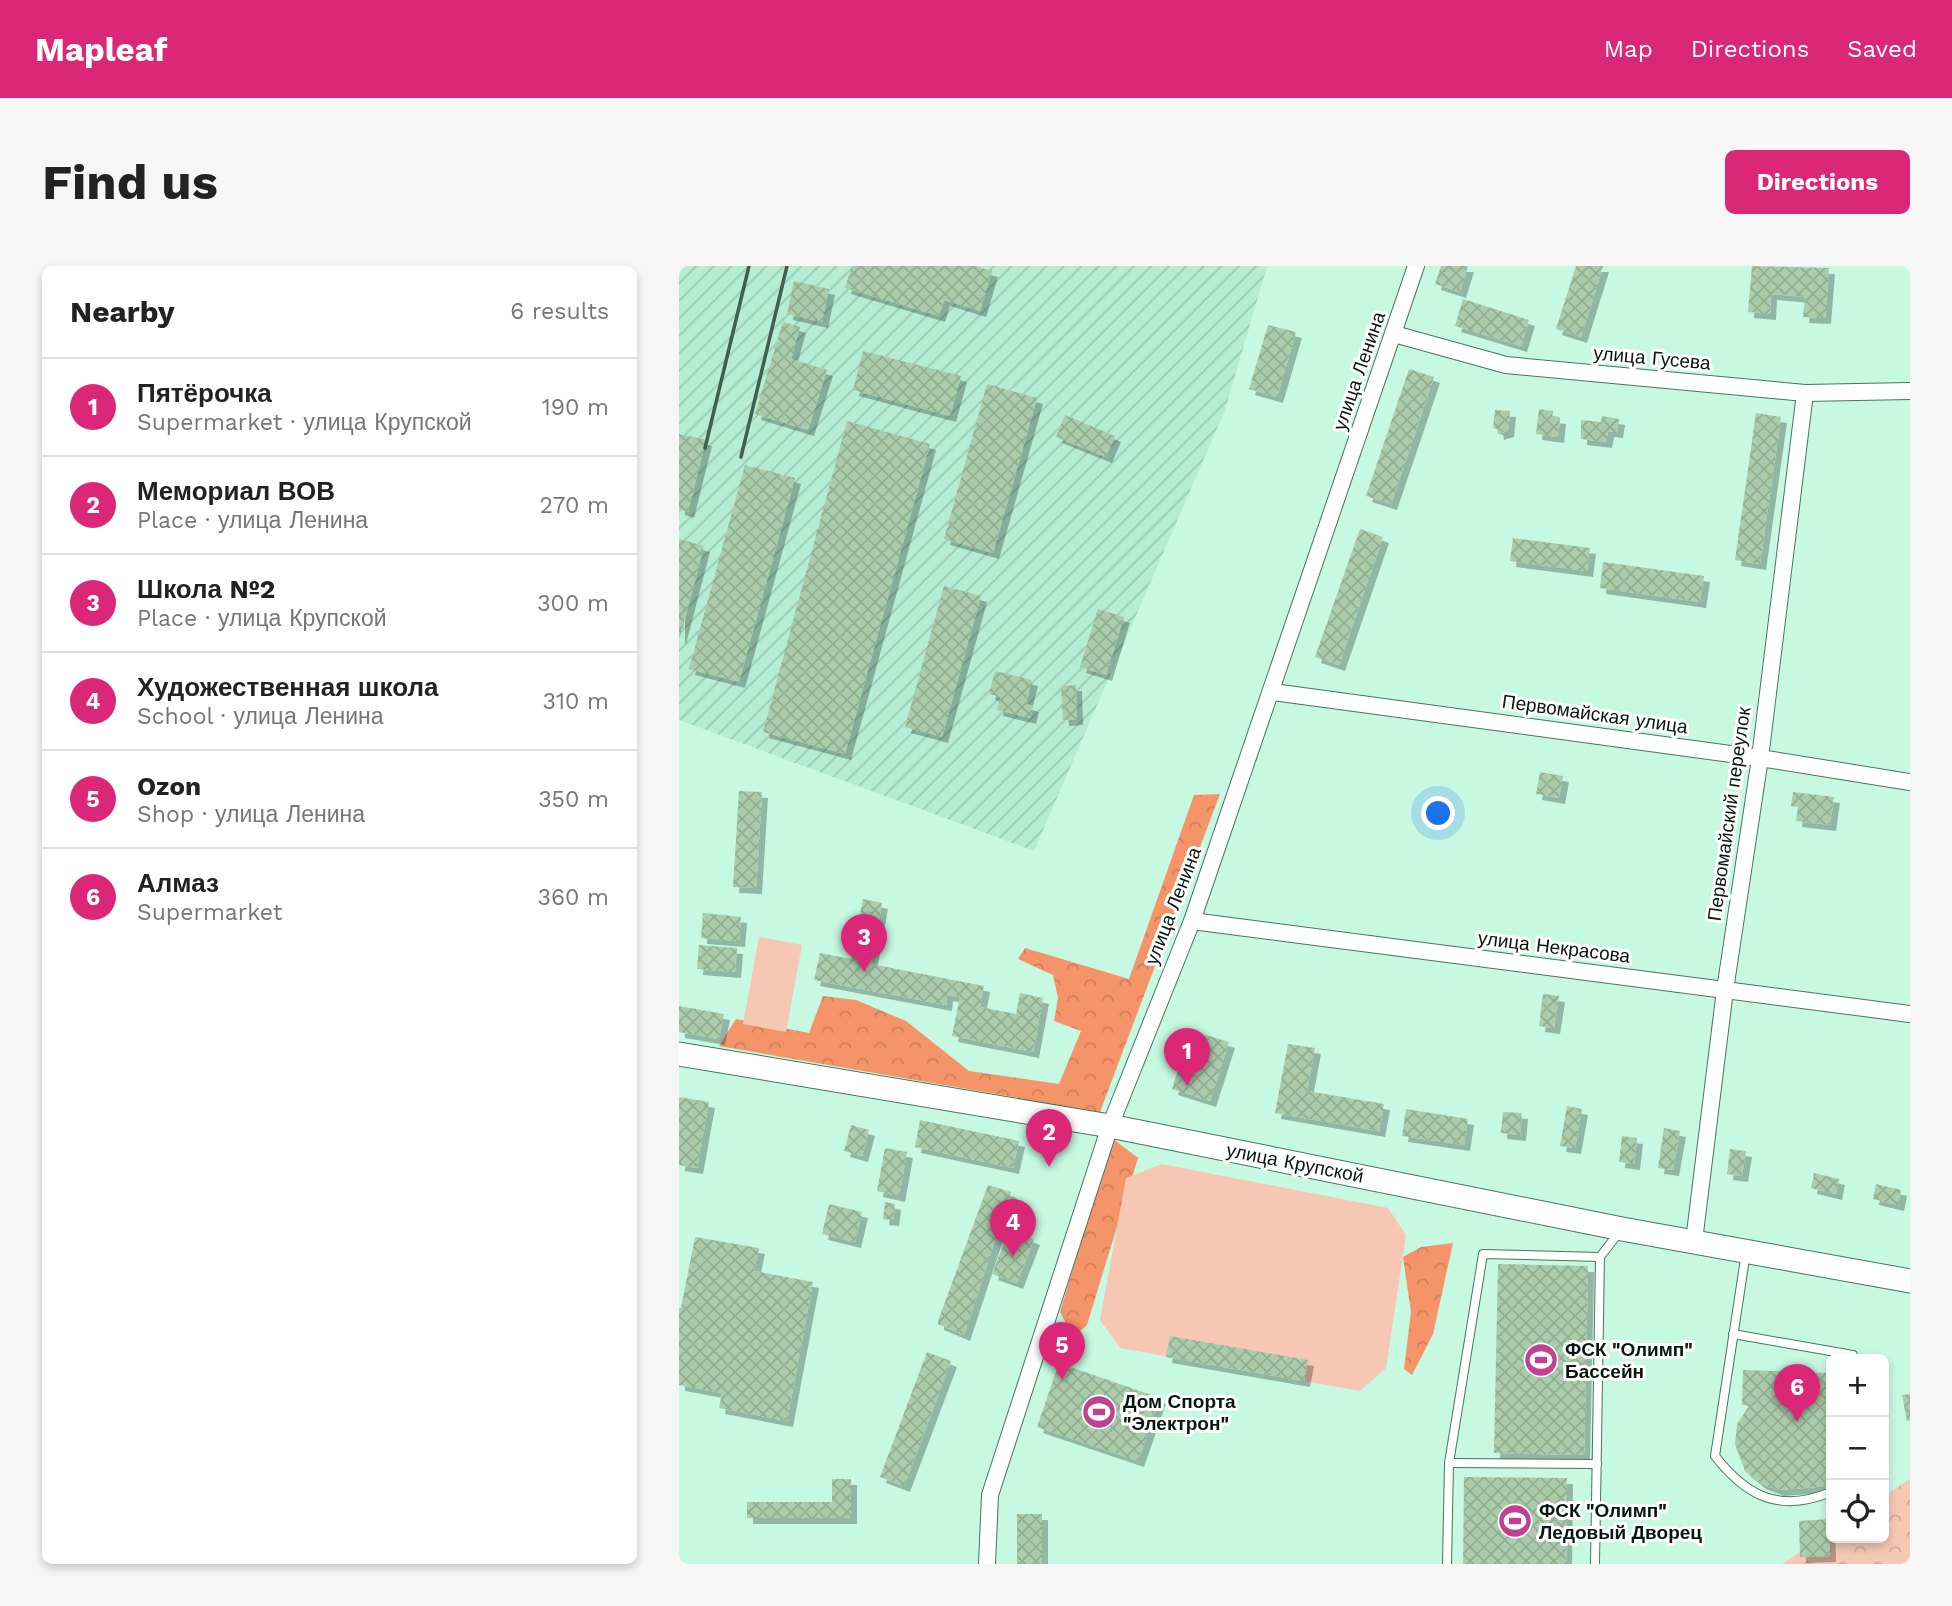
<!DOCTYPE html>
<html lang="en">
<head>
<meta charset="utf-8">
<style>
	body { margin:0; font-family:"Work Sans",sans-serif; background:#f6f6f6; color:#222 }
	.controls { position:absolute; right:21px; bottom:21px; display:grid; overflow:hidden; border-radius:10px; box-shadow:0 4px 10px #0003 }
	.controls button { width:63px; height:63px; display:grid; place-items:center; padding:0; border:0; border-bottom:2px solid #e0e0e0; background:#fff; color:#222; font:35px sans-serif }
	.you { position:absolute; left:760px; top:548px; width:24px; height:24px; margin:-18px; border:5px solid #fff; border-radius:50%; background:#1a73e8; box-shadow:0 0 0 10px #1a73e833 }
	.badge { display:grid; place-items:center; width:46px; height:46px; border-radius:50%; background:#db2777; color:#fff; font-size:23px; font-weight:700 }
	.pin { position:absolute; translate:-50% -58px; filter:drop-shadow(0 2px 4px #0008) }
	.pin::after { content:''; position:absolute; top:37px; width:24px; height:21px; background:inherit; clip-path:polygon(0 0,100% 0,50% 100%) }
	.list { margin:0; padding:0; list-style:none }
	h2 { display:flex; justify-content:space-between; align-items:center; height:91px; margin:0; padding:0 28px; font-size:30px }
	h2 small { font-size:23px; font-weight:400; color:#767676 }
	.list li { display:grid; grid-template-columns:46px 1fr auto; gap:21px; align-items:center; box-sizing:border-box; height:98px; padding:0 28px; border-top:2px solid #e0e0e0 }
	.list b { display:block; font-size:26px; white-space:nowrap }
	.list p { margin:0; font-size:23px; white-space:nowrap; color:#767676 }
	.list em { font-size:23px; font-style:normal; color:#767676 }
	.icon { flex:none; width:38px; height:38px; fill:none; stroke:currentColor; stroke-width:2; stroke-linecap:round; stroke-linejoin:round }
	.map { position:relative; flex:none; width:1231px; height:1298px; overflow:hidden; border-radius:10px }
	header { display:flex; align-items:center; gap:42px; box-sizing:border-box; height:98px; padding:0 35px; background:#db2777; color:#fff }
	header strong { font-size:33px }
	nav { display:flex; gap:38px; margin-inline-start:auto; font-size:24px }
	.intro { display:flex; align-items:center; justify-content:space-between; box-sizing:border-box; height:168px; padding:0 42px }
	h1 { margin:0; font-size:49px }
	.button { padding:18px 32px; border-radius:10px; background:#db2777; color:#fff; font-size:24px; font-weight:700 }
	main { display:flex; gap:42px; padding:0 42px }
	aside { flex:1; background:#fff; border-radius:10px; box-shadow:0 4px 10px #0003 }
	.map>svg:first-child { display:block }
</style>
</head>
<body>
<header>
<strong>Mapleaf</strong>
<nav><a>Map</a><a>Directions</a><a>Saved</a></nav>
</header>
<div class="intro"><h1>Find us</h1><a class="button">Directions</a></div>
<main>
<aside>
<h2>Nearby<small>6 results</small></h2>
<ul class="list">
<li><span class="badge">1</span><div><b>Пятёрочка</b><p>Supermarket · улица Крупской</p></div><em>190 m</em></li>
<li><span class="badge">2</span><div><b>Мемориал ВОВ</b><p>Place · улица Ленина</p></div><em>270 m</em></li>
<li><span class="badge">3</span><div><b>Школа №2</b><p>Place · улица Крупской</p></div><em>300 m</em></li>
<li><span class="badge">4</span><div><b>Художественная школа</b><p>School · улица Ленина</p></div><em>310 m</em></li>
<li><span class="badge">5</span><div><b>Ozon</b><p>Shop · улица Ленина</p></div><em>350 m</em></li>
<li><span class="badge">6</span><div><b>Алмаз</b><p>Supermarket</p></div><em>360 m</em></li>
</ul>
</aside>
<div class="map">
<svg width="1231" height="1298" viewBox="0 0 1231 1298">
	<defs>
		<pattern id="industrial-furrows" width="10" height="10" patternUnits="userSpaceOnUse" patternTransform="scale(1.75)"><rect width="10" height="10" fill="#b4edd3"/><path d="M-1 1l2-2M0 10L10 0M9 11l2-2" fill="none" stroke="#99cab4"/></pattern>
		<pattern id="forest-crowns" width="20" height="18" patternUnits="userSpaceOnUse" patternTransform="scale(1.75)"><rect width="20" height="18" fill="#f49468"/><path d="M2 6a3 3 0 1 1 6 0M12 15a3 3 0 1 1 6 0" fill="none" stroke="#d07f59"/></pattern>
		<pattern id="park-crowns" width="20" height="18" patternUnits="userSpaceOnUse" patternTransform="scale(1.75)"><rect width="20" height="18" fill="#f6c7b2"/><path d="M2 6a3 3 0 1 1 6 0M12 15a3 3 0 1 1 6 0" fill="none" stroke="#d1aa98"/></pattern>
		<pattern id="building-cross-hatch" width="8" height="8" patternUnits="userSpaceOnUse" patternTransform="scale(1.75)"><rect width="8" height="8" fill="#abccab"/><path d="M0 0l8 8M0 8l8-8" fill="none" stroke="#92ae92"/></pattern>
		<filter id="shadow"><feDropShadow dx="6" dy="6" stdDeviation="0" flood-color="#0004"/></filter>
	</defs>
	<rect width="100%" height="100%" fill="#c7f8e1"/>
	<polygon fill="url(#industrial-furrows)" points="0,0 588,0 546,144 355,585 0,454"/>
	<g fill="url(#forest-crowns)">
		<polygon points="541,528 421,846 40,780 57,753 130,767 144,730 177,734 227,755 290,805 380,818 402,765 375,755 379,732 374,709 339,693 346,682 450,713 515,529"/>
		<polygon points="433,872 459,892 408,1059 394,1071 381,1046"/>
		<polygon points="774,977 754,1068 733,1109 725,1103 732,1046 724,991 742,981"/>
	</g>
	<polygon fill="url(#park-crowns)" points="1231,1213 1231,1298 1103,1298 1152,1265 1152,1272 1205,1272 1205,1230"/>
	<g fill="#f6c7b2">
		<polygon points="80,671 123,679 107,766 64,758"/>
		<polygon points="483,898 709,942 727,969 707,1102 681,1125 441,1082 421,1054 447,912"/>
	</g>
	<g fill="url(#building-cross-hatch)" filter="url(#shadow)">
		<polygon points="173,0 296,0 313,5 301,45 265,34 260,50 166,22"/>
		<polygon points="762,0 789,0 781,26 756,18"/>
		<polygon points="897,0 924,0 902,71 877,63"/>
		<polygon points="1073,0 1150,2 1146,52 1124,51 1126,31 1092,28 1091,48 1069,46"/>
		<polygon points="115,15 150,23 143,56 108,48"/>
		<polygon points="784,33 850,54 842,80 776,60"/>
		<polygon points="104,56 121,61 112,93 148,104 129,164 76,148"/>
		<polygon points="589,59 617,66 598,131 570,123"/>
		<polygon points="184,85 282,110 271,150 174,124"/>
		<polygon points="730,103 755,111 712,238 687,230"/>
		<polygon points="308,118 358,132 314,287 265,273"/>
		<polygon points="860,143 874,145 873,151 881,152 879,171 857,168"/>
		<polygon points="816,144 831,145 829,165 819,168 818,163 814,162"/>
		<polygon points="1077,147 1102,151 1081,298 1056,294"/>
		<polygon points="386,149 436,170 427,191 377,171"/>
		<polygon points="923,150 940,153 938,166 929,165 927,176 902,173 902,154 922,156"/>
		<polygon points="168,155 251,178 166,488 84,466"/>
		<polygon points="0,168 27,174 9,246 0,243"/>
		<polygon points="66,199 116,212 60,416 10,403"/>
		<polygon points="681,263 704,271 660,399 636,391"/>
		<polygon points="834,272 911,282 908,305 831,295"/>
		<polygon points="0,273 25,280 1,372 0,371"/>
		<polygon points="924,296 1025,310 1021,336 921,322"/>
		<polygon points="265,320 302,330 263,471 226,461"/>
		<polygon points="419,343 445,351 427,409 401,401"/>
		<polygon points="316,405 353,414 347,438 354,440 351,452 318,444 321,431 310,428"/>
		<polygon points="397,419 398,453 384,454 382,420"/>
		<polygon points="861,506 884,510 880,532 857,528"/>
		<polygon points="60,525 83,526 77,622 54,621"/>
		<polygon points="1114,526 1155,531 1151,559 1117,555 1119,541 1112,540"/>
		<polygon points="184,633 203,637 192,698 305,720 301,741 337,748 341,727 364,732 354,786 273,770 281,731 268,729 267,739 135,714 141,687 172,693"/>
		<polygon points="24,647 62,651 60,675 22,672"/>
		<polygon points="20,679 58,682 56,706 18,703"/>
		<polygon points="864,728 880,730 875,762 860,760"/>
		<polygon points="0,740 45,748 40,773 0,766"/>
		<polygon points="511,764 550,776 531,835 493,823"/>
		<polygon points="609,778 636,782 628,825 705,838 700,865 596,847"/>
		<polygon points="0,831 30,836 18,902 0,899"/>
		<polygon points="888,840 903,843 896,882 881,880"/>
		<polygon points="727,843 789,853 785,879 723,870"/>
		<polygon points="824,846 843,847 841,869 822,867"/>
		<polygon points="241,854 340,875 334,902 236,881"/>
		<polygon points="172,859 190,864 183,890 165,885"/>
		<polygon points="985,862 1001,865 994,904 979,902"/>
		<polygon points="943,870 958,872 955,898 940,896"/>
		<polygon points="206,882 228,886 220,930 198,925"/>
		<polygon points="1051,883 1067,885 1063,910 1048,908"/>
		<polygon points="1135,907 1160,913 1157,928 1132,922"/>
		<polygon points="1197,918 1222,924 1219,939 1194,933"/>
		<polygon points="309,919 332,926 285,1069 259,1058 259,1055"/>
		<polygon points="206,936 216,938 214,954 204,953"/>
		<polygon points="150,938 183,946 176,976 143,968"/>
		<polygon points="330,964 355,973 338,1017 313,1008"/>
		<polygon points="16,971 80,982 75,1005 134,1016 108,1155 40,1142 43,1127 0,1119 0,1042 2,1042"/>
		<polygon points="819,998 909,1000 905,1189 815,1187"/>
		<polygon points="491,1070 629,1094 625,1115 487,1091"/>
		<polygon points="248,1086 272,1095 225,1220 201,1211"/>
		<polygon points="380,1097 481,1132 459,1195 358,1161"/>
		<polygon points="1064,1104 1152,1107 1149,1220 1099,1224 1081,1217 1066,1205 1056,1178 1058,1158 1070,1140 1063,1139"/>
		<polygon points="1231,1128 1231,1155 1228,1155 1223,1129"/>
		<polygon points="785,1211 888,1212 887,1298 784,1298"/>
		<polygon points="153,1213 172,1213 172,1252 68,1252 68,1236 153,1236"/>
		<rect x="338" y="1248" width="25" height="50"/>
		<polygon points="1150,1253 1151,1290 1121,1291 1120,1255"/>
	</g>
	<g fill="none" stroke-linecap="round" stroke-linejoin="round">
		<g stroke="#477460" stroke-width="10">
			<g id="lane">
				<path d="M1067,986L1036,1190C1068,1231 1101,1247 1152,1226"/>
				<polyline points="1054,1068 1174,1089 1174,1093"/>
				<polyline points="770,1197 918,1198"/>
				<polyline points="768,1298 770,1197 804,988 921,991"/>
				<polyline points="916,1298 921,991 941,965"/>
			</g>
		</g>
		<g stroke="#477460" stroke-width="18">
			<g id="street">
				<polyline points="715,68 827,99 1126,127 1231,125"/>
				<polyline points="594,426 1081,492 1231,516"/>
				<polyline points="513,655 1231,748"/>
				<polyline points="1015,975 1046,724 1081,492 1126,127"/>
				<polyline points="308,1298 311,1229 431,860 513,655 737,0"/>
			</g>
		</g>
		<g stroke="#477460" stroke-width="25">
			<polyline id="secondary" points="0,788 431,860 943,963 1231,1015"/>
		</g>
		<use href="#lane" stroke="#fff" stroke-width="8"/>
		<use href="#street" stroke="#fff" stroke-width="16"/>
		<use href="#secondary" stroke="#fff" stroke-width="23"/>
		<g stroke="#425e51" stroke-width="3.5">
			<polyline points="26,182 70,0"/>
			<polyline points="62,191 108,0"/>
		</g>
	</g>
	<defs>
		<g id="stadium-disc" transform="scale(1.75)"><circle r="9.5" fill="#be4291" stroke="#fff"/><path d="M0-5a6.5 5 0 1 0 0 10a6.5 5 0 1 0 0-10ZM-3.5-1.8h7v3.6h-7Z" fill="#fff"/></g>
	</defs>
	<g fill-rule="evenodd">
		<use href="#stadium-disc" x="862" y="1094"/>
		<use href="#stadium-disc" x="420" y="1146"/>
		<use href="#stadium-disc" x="836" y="1255"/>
	</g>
	<g text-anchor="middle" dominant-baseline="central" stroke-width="6" stroke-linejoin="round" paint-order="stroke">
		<g font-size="19" fill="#05170f" stroke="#fff">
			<text transform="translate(973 92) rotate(5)">улица Гусева</text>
			<text transform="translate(680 105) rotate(-71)">улица Ленина</text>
			<text transform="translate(916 448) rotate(8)">Первомайская улица</text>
			<text transform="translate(1050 548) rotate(-82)">Первомайский переулок</text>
			<text transform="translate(494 640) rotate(-69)">улица Ленина</text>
			<text transform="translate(875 681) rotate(7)">улица Некрасова</text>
			<text transform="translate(616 897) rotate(11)">улица Крупской</text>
		</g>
		<g font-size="19" font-weight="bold" fill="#05170f" stroke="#fff" text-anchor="start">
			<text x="886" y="1083">ФСК "Олимп"<tspan x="886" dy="22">Бассейн</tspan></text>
			<text x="444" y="1135">Дом Спорта<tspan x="444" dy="22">"Электрон"</tspan></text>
			<text x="860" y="1244">ФСК "Олимп"<tspan x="860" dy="22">Ледовый Дворец</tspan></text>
		</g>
	</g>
</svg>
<div class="controls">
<button>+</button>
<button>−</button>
<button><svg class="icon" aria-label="locate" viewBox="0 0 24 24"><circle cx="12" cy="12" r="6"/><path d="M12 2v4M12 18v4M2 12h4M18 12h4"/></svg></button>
</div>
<div class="you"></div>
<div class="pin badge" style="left:508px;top:820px">1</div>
<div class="pin badge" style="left:370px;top:901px">2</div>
<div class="pin badge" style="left:185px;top:706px">3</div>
<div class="pin badge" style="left:334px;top:991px">4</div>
<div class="pin badge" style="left:383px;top:1114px">5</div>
<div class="pin badge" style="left:1118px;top:1156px">6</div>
</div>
</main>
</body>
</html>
